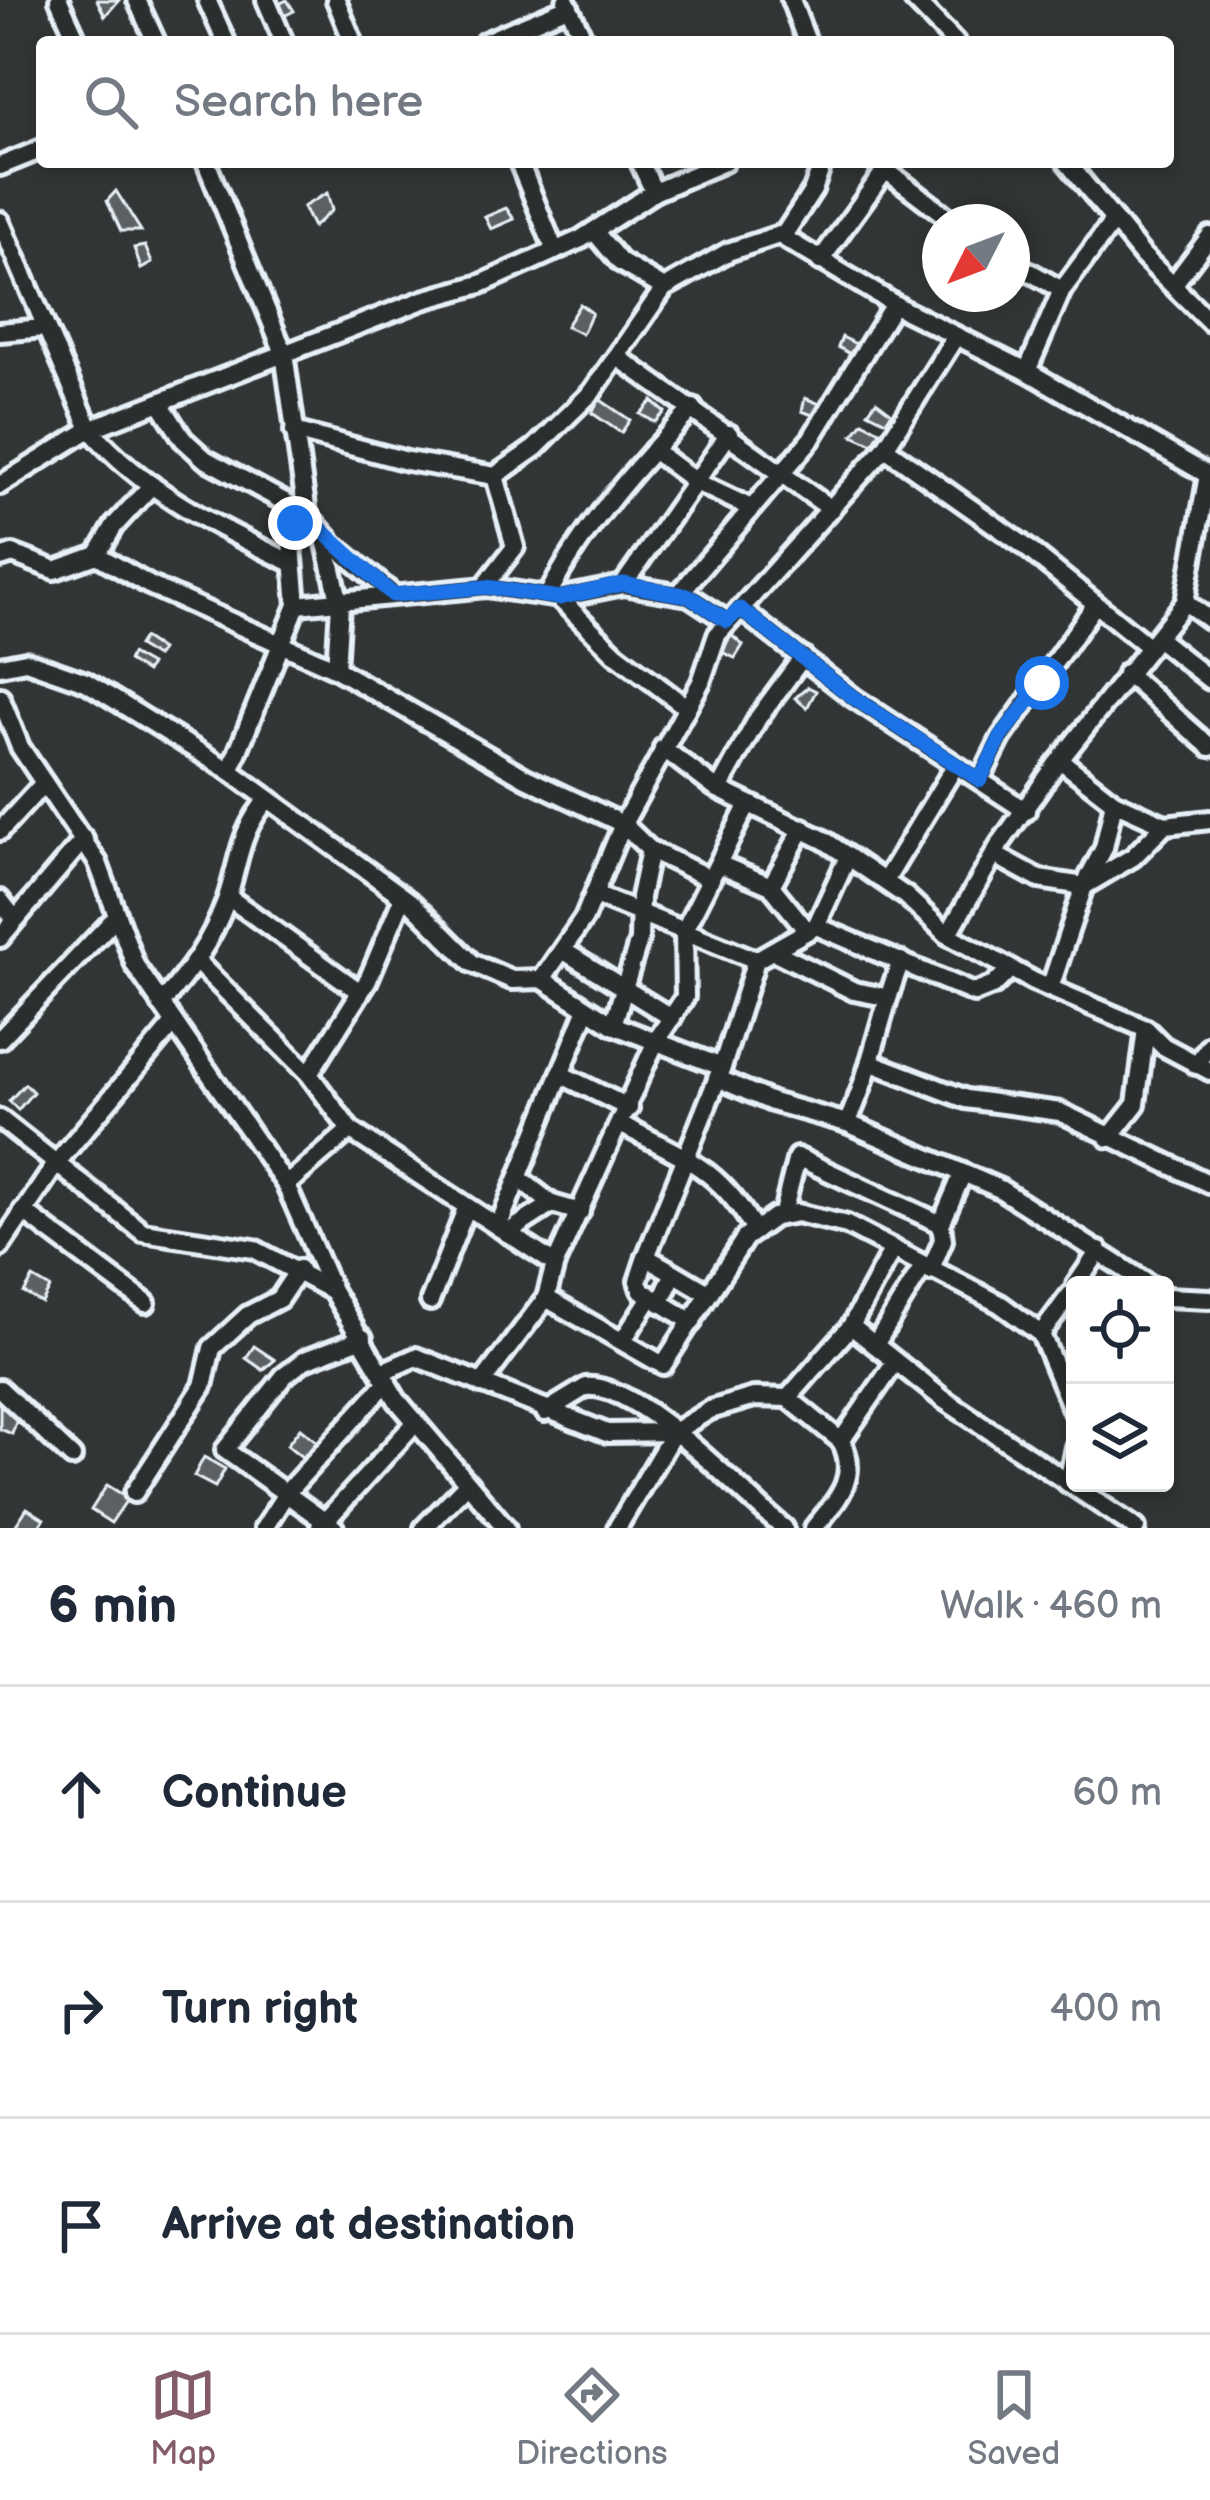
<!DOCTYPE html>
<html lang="en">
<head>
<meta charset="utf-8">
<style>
	body { margin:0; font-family:"Balsamiq Sans",sans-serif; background:#f6f6f7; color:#1f2937 }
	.controls { position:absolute; right:36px; bottom:36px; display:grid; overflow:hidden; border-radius:12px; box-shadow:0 6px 18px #0003 }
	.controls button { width:108px; height:108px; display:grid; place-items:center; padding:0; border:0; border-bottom:3px solid #e0e1e3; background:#fff; color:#1f2937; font:60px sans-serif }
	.compass { position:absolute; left:922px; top:204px; width:108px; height:108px; border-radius:50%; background:#fff; box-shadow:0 6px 18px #0003; rotate:228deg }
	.stop { position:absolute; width:36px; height:36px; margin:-27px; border:9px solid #1a73e8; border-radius:50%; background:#fff }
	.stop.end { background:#1a73e8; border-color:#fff; box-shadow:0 3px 12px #0008 }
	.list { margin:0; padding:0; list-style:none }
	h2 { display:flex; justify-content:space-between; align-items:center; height:156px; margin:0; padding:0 48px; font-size:51px }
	h2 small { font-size:39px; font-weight:400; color:#747a83 }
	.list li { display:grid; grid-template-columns:78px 1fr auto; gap:36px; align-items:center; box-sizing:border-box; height:216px; padding:0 48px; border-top:3px solid #e0e1e3 }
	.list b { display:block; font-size:45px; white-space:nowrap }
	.list em { font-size:39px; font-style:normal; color:#747a83 }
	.icon { flex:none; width:66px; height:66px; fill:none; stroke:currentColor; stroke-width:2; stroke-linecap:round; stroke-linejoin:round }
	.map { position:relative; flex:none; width:1210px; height:1528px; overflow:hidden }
	.search { position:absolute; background:#fff; box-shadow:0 6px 18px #0003; left:36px; right:36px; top:36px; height:132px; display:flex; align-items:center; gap:30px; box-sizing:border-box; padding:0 42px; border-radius:12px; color:#747a83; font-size:45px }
	.sheet { height:804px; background:#fff }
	nav { display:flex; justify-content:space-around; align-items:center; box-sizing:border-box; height:168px; border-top:3px solid #e0e1e3; background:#fff; font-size:33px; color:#747a83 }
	nav a { display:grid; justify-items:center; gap:6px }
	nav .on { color:#845c67 }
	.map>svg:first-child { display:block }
</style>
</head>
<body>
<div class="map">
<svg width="1210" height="1528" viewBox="0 0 1210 1528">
	<rect width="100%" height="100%" fill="#323536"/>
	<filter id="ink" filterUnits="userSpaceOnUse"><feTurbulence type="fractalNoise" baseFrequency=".00833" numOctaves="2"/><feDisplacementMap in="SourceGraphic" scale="24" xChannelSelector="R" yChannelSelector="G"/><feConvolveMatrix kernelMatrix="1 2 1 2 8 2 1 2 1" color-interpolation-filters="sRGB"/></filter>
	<g filter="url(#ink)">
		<g fill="#5c6063" stroke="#e8f1f8" stroke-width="3">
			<polygon points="97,0 119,0 105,16"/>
			<polygon points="287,0 294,11 284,16 279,4"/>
			<polygon points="116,191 141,231 121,231 107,201"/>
			<polygon points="327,193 332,210 313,227 303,207"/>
			<polygon points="506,208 514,219 491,229 485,217"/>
			<polygon points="145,246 152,263 141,269 134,248"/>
			<polygon points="580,304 592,313 582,334 566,326"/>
			<polygon points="842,337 856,344 854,356 838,347"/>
			<polygon points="805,398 820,404 815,416 802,411"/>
			<polygon points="599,399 630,420 621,433 592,413"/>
			<polygon points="652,401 665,412 655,422 640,414"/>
			<polygon points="876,401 892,413 886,421 868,412"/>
			<polygon points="863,422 880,431 873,444 853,435"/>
			<polygon points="731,635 743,645 735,658 722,652"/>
			<polygon points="143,638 161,650 156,657 138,646"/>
			<polygon points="131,654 150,665 146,672 128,661"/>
			<polygon points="808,687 816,691 807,708 795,698"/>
			<polygon points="25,1084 33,1092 18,1110 9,1101"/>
			<polygon points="33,1278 50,1288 42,1303 24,1293"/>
			<polygon points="254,1346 275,1360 263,1370 246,1358"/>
			<polygon points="0,1406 19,1414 12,1434 0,1429"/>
			<polygon points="300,1428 320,1444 307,1461 287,1445"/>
			<polygon points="204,1457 225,1469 215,1487 194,1476"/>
			<polygon points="107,1485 128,1498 111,1523 91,1510"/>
			<polygon points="27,1508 44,1519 38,1528 14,1528"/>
		</g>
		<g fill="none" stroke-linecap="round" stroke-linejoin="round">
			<g stroke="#e8f1f8" stroke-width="26">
				<g id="minor">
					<polyline points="59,0 78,42"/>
					<polyline points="137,0 156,42"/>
					<polyline points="207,0 226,42"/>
					<polyline points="266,0 284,42"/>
					<polyline points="336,0 353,42"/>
					<polyline points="791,0 807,42"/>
					<polyline points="914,0 955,42"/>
					<polyline points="566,1 585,42"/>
					<polyline points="485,42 568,7"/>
					<polyline points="206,162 284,353 307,514"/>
					<polyline points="519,162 555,251"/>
					<polyline points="640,162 654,192"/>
					<polyline points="875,162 954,222"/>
					<polyline points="1067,162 1143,256 1210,322"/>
					<polyline points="0,166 42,149"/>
					<path d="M0,221L90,429C142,491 219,528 290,562"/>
					<polyline points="594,231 620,262 664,288"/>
					<polyline points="783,236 813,190 823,162"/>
					<polyline points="820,261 884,172"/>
					<polyline points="1012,262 1062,290"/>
					<polyline points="1174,284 1210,236"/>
					<polyline points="0,332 44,328"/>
					<polyline points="619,358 831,509"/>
					<polyline points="1027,371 1062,290 1114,220"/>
					<polyline points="160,403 183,439 205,459 307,514 334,545 393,594"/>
					<polyline points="294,431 407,461 495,476 535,448 592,392 664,288 728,252 779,235 906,311 1027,371 1208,475"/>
					<polyline points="885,448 1022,544 1149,647"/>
					<polyline points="653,450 696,482 751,508"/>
					<polyline points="0,485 90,429 423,300 481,284 581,239 654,192 724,162"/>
					<polyline points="325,539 340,604 336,669"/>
					<polyline points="97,555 149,585 336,669 526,778 623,824 650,850 711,879"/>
					<polyline points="0,558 13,554 55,570 97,555 114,526 152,485"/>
					<polyline points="623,585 729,434"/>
					<polyline points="484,587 515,547 495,476"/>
					<polyline points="679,594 811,439 894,304"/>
					<path d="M548,595C584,525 638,465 693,408"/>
					<polyline points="559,598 616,654 686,707"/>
					<polyline points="1185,602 1210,620"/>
					<polyline points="297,605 486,587 559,598 623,585 689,596 727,621"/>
					<polyline points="740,609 854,698 1026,811"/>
					<polyline points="1157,638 1210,680"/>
					<polyline points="0,666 26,661 86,682 230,771 413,904 472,963 512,980 542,979 613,1025 722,1067"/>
					<polyline points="1126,673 1210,747"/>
					<polyline points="0,697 20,747 98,863 135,965 286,1185 332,1290 397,1400 506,1528"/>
					<polyline points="663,748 714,787 824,840 907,897 948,935 1033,981 1146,1029 1163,1046 1210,1071"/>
					<polyline points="1060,760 1114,802 1165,825"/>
					<polyline points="230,771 297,605 291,535 301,511"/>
					<polyline points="980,780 1001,738 1095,605"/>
					<polyline points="719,789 758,718 803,657"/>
					<polyline points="0,831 44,783"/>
					<polyline points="995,855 1039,879 1084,886 1133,857 1165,825 1210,820"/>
					<polyline points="719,864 771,886 805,928"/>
					<polyline points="885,881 955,766"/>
					<polyline points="771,886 803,828"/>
					<polyline points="595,895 756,960"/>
					<polyline points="228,897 360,992"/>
					<polyline points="0,900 14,918"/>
					<polyline points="816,926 847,859"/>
					<polyline points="948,935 1000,844 1055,766 1185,602 1208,475"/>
					<polyline points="0,938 84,839"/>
					<polyline points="564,951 672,1018"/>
					<polyline points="773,951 854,991 885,997"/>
					<polyline points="197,962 309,1074 350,1130 555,1264"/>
					<polyline points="542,979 584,918 623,824 701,682 717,635 885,448 956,336"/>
					<polyline points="1050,988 1084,886 1104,848 1114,802"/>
					<path d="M161,1004C189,972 212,941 226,901C240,862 238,832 268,799"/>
					<polyline points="613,1025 639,940 640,897 650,850"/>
					<polyline points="0,1039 116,917"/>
					<polyline points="872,1063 966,1099 1060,1112 1210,1184"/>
					<polyline points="1196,1065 1210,1045"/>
					<polyline points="309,1074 368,980 403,897"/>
					<polyline points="560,1074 629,1108"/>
					<polyline points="717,1078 772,1102 847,1123 1000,1189 1150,1285"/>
					<polyline points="0,1119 143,1232 254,1249 331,1290"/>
					<path d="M847,1123C872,1070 880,1014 901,961"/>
					<path d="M622,1125C683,1157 721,1169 755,1231"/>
					<polyline points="1109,1138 1136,1104 1146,1029"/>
					<polyline points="520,1179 552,1204 580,1212"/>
					<polyline points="286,1185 350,1130"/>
					<polyline points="23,1211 146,1303"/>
					<polyline points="783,1213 797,1157 941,1224"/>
					<polyline points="498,1227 586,1011"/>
					<polyline points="507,1233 552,1204"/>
					<polyline points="0,1247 58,1161 174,1023"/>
					<polyline points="646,1257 638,1281 641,1290 692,1322"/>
					<polyline points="930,1271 943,1240 941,1224 963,1173"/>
					<polyline points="674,1273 708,1293"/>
					<polyline points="1076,1285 1099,1251"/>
					<polyline points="1165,1297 1210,1299"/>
					<polyline points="546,1298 663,1365 745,1238 774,1217 797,1213 847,1225 1000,1304 1041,1334 1075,1416"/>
					<polyline points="430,1301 466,1209"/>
					<polyline points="660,1303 674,1273 646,1257 722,1067 756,960 816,926 974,993 994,985 1010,969"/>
					<polyline points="851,1326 891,1252"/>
					<polyline points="1041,1334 1070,1295 1075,1298"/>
					<polyline points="623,1340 651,1297"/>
					<polyline points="875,1345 922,1268"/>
					<polyline points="384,1371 416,1357 607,1433 674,1432 710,1410 754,1397 788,1398 851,1326 943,1399 1136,1528"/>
					<polyline points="481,1384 546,1298 555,1264 656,1041 685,997 684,931 748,804"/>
					<polyline points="0,1389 72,1457"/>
					<polyline points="788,1398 841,1441"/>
					<path d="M545,1412L586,1387C639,1382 741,1494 784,1528"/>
					<polyline points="1068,1483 1075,1447"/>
					<polyline points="134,1493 203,1386 212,1348 248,1315 279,1299 299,1269"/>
					<polyline points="320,1527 414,1424"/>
					<polyline points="264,1528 287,1492 387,1382"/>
					<polyline points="334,1528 225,1450 284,1376 305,1360 363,1338"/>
					<polyline points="424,1528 466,1485"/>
					<polyline points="617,1528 674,1432"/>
					<path d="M814,1528C837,1500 860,1477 841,1441L894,1364"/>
				</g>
			</g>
			<use href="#minor" stroke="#2a2d2e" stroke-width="16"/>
		</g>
	</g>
	<g fill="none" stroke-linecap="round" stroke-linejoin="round" filter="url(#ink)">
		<polyline stroke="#1a73e8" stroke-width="15" points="295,523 301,511 393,595 487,587 559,598 623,584 689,596 727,621 740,609 854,698 980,780 1001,737 1042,683"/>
	</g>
</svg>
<div class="controls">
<button><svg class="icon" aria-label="locate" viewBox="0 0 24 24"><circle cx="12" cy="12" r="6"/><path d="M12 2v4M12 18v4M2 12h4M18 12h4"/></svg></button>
<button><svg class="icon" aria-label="layers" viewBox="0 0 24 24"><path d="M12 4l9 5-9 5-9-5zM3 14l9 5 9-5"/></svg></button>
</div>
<svg class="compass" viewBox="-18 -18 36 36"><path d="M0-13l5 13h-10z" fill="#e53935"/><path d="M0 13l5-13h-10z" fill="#747a83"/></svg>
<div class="stop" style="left:1042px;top:683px"></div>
<div class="stop end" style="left:295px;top:523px"></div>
<div class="search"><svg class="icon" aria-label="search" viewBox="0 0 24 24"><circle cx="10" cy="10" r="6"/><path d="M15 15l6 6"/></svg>Search here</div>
</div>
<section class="sheet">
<h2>6 min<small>Walk · 460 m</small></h2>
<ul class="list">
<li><svg class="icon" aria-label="ahead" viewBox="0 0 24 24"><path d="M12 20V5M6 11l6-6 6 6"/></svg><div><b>Continue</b></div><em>60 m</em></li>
<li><svg class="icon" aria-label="right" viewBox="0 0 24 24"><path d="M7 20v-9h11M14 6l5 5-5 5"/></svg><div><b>Turn right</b></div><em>400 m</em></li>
<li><svg class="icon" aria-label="arrive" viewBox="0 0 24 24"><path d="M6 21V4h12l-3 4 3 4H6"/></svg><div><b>Arrive at destination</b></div></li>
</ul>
</section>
<nav>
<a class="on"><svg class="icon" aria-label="map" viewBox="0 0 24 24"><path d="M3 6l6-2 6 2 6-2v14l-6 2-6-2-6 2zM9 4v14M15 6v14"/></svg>Map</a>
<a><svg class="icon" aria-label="directions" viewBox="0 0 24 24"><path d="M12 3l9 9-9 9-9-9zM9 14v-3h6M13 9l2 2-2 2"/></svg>Directions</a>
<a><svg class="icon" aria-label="saved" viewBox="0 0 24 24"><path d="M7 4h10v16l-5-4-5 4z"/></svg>Saved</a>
</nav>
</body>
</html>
